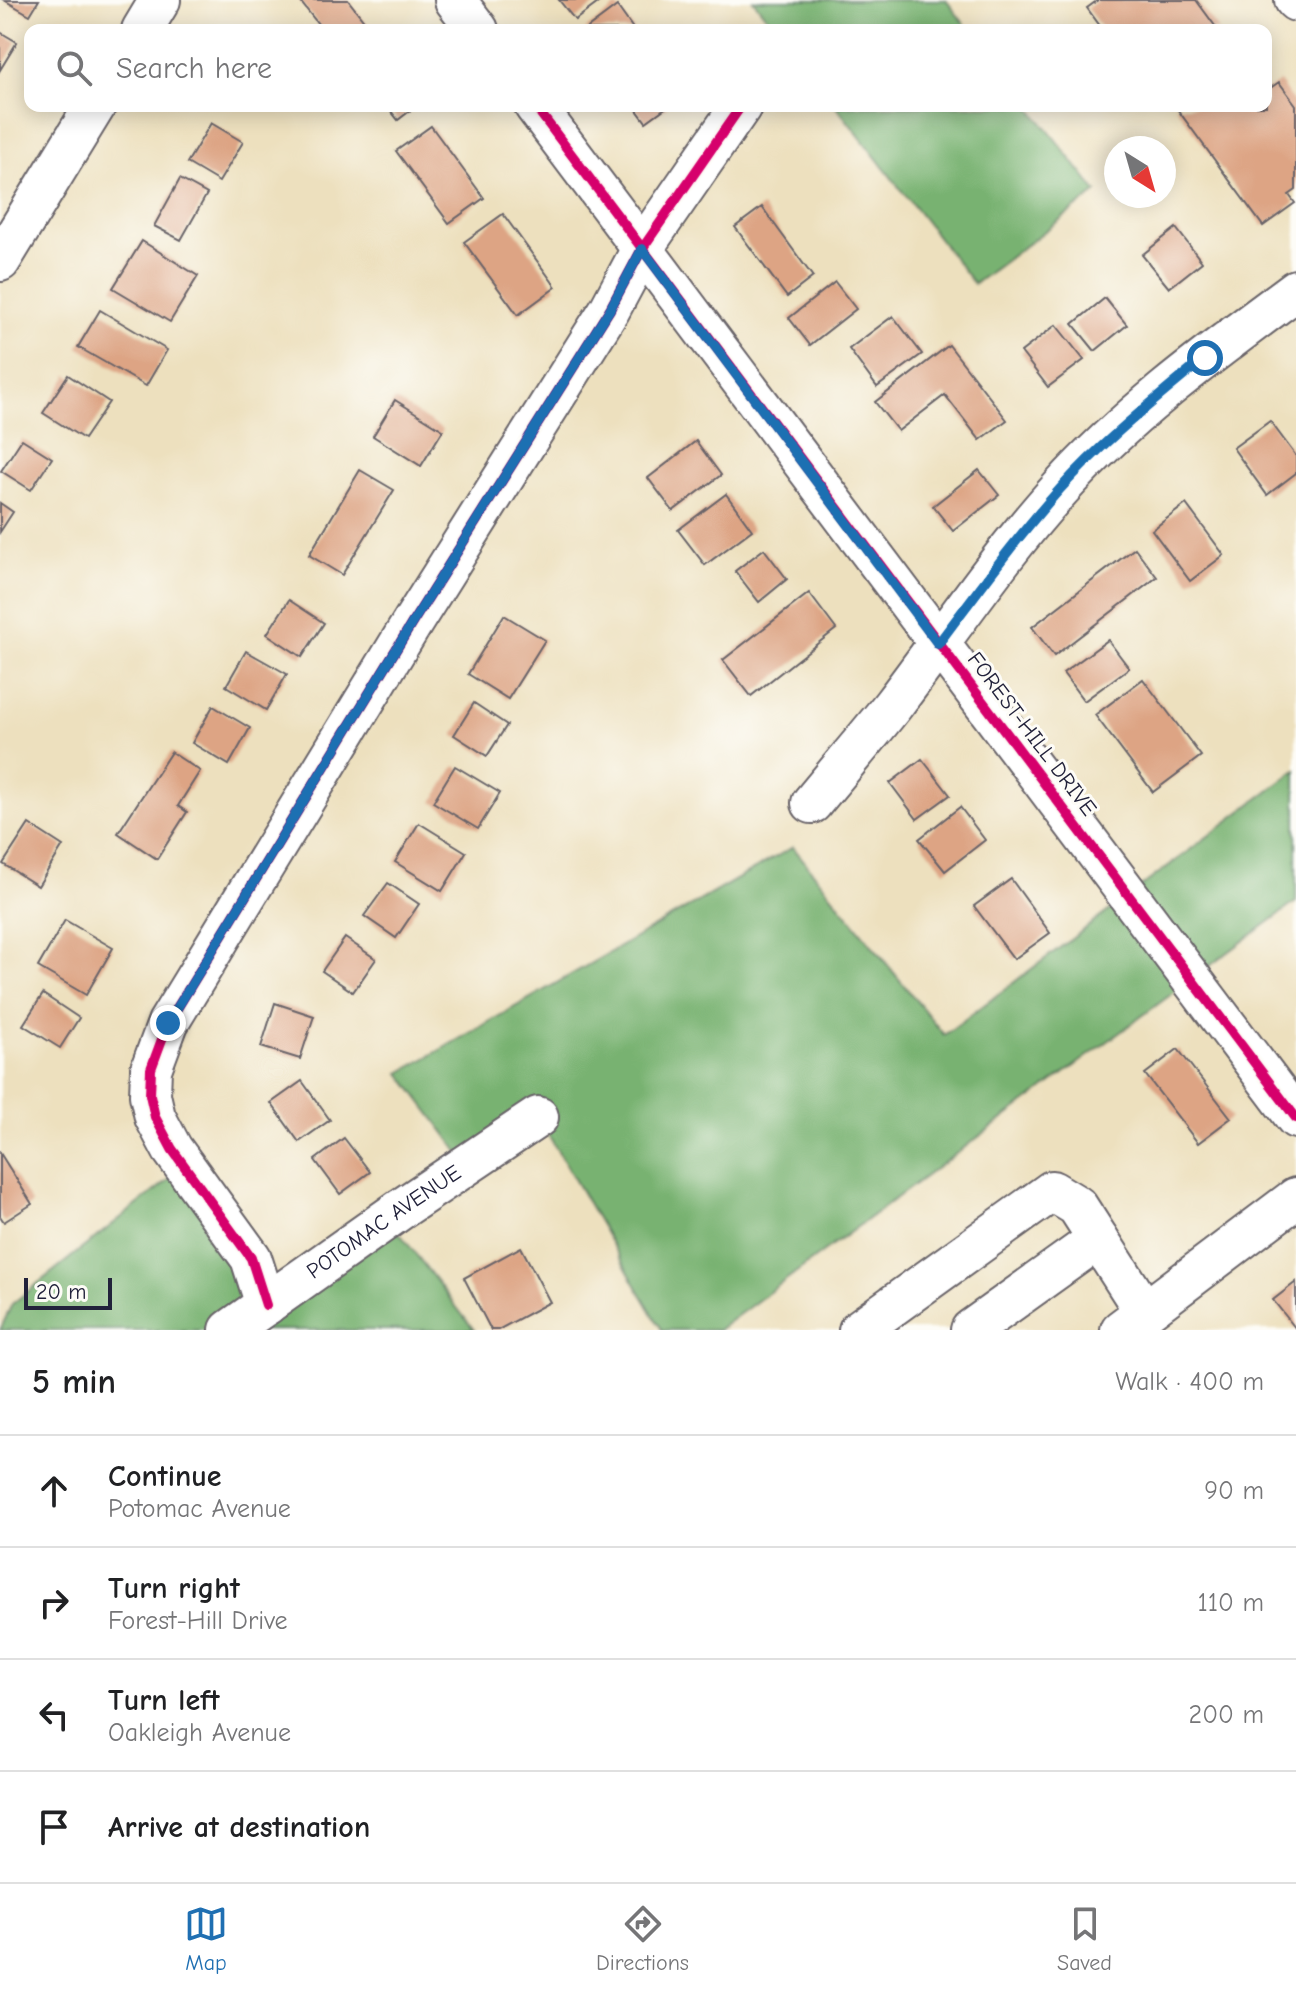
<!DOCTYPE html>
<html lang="en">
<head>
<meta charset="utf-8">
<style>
	body { margin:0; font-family:"Comic Neue",sans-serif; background:#f2f2f2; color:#202124 }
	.compass { position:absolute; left:1104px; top:136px; width:72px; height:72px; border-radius:50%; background:#fff; box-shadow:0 4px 20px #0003; rotate:143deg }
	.scale { position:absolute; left:24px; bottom:20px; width:88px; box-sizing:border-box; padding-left:8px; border:4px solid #22223b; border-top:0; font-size:22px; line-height:28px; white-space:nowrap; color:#22223b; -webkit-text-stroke:6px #fdfcf7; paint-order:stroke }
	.stop { position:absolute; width:24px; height:24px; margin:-18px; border:6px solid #1f6fb2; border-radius:50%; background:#fff }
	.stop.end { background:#1f6fb2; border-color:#fff; box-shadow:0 2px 8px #0008 }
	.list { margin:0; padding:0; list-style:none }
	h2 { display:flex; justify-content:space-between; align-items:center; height:104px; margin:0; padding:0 32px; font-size:34px }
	h2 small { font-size:26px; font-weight:400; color:#757577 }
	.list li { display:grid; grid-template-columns:52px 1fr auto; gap:24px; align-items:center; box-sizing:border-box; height:112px; padding:0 32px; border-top:2px solid #e0e0e0 }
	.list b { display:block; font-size:30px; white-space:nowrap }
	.list p { margin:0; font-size:26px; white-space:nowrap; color:#757577 }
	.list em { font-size:26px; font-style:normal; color:#757577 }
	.icon { flex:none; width:44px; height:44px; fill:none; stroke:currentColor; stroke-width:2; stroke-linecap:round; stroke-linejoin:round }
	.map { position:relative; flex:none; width:1296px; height:1330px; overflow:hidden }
	.search { position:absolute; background:#fff; box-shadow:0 4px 20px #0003; left:24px; right:24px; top:24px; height:88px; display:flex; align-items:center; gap:20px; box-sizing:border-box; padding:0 28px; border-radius:16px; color:#757577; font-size:30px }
	.sheet { height:552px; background:#fff }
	nav { display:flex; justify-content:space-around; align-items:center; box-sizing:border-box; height:112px; border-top:2px solid #e0e0e0; background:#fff; font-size:22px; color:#757577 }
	nav a { display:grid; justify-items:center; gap:4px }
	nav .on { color:#1f6fb2 }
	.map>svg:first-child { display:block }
</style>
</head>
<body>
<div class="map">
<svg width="1296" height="1330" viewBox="0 0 1296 1330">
	<rect width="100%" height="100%" fill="#fdfcf7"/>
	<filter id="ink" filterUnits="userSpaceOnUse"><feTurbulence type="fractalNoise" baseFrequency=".0125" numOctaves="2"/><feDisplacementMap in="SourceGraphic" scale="16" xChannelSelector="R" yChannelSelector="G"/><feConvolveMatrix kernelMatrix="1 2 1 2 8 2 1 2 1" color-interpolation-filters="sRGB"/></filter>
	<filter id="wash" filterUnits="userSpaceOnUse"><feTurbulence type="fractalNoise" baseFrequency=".006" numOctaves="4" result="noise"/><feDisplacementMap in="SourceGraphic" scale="32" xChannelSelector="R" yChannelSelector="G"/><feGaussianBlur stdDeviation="1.8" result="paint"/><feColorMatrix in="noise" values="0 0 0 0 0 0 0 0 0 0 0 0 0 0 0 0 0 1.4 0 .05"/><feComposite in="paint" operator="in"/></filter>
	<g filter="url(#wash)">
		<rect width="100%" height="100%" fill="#ede0be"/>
		<g fill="#78b271" stroke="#4d6a56" stroke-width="2">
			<polygon points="753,0 946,0 969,30 777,30"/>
			<polygon points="836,106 1029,106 1097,192 974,284"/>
			<polygon points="1296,770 1296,902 718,1330 662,1330 538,1117 468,1164 400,1073 793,847 944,1035"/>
			<polygon points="185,1167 266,1305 388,1218 474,1330 0,1330 12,1304"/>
		</g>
		<g id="blocks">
			<g fill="#dda484">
				<polygon points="4,0 39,0 30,15"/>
				<polygon points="299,0 348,0 369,27 366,30 323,30"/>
				<polygon points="559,0 602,0 575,20"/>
				<polygon points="1098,0 1196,0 1218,30 1103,30 1087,8"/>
				<polygon points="617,6 634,30 585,30"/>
				<polygon points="0,32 17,42 0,70"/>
				<polygon points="1279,82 1296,105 1296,190 1289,195 1295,203 1263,226 1175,106 1266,106 1266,91"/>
				<polygon points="387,106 416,106 398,120"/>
				<polygon points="634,106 668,106 646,122"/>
				<polygon points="211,123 243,142 219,182 187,163"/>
				<polygon points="431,126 484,198 449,223 396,151"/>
				<polygon points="180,179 207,194 181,240 154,226"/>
				<polygon points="762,207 813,277 787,297 735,227"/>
				<polygon points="503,214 556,287 518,315 464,242"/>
				<polygon points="1176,228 1202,262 1169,288 1142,255"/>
				<polygon points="142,241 198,276 170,322 113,288"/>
				<polygon points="835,282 856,309 810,345 789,318"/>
				<polygon points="1105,298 1127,325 1095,351 1073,324"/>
				<polygon points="100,310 167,350 146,386 78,347"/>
				<polygon points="893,316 922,354 877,387 849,349"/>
				<polygon points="1056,325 1084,360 1048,387 1021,352"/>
				<polygon points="949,345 1007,420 980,440 945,395 898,431 875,402"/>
				<polygon points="68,375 109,402 84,439 43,413"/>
				<polygon points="395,400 443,430 421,466 373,436"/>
				<polygon points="1270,421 1296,456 1296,473 1267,495 1233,448"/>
				<polygon points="22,439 52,458 31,490 1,471"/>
				<polygon points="696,441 721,475 673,511 648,478"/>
				<polygon points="360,470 394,490 342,575 309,555"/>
				<polygon points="979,470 999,495 953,531 933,506"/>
				<polygon points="726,494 752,530 705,565 678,530"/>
				<polygon points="0,503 13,512 0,532"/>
				<polygon points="1186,504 1224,555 1190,581 1152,530"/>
				<polygon points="1135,548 1157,577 1054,656 1032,627"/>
				<polygon points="764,549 787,579 759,602 735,571"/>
				<polygon points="809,593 836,629 751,696 723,660"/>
				<polygon points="289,600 324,623 302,657 267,634"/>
				<polygon points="504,615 545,640 508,699 468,674"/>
				<polygon points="1108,640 1129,668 1084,701 1063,673"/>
				<polygon points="246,651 287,674 266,710 226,686"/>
				<polygon points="1143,679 1201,756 1153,792 1095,715"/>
				<polygon points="474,703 507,725 487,756 454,735"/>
				<polygon points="213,706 250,728 229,765 192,743"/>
				<polygon points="171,752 200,771 178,806 187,812 157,859 118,833"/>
				<polygon points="922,759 950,795 917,819 890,783"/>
				<polygon points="455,766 500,793 478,829 433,802"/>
				<polygon points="960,807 985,840 945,871 919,839"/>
				<polygon points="419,823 466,852 442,891 395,862"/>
				<polygon points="29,824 63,846 38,886 3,864"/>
				<polygon points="1011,879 1050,933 1014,959 974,906"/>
				<polygon points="388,883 419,904 396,938 364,916"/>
				<polygon points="65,920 113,948 86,995 38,967"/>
				<polygon points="345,938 376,959 353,992 322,971"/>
				<polygon points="43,994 79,1018 60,1048 23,1025"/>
				<polygon points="275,1003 314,1016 300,1059 261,1047"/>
				<polygon points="1178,1049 1231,1118 1198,1143 1145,1074"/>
				<polygon points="302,1081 330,1120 299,1142 271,1103"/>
				<polygon points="344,1138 370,1172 340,1194 315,1160"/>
				<polygon points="0,1153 32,1204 4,1222 0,1216"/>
				<polygon points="521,1247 550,1302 498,1330 491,1330 464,1278"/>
				<polygon points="1296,1282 1296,1329 1273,1300"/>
			</g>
		</g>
	</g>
	<g filter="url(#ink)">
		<use href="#blocks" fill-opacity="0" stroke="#696469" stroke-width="2"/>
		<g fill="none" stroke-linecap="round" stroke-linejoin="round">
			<g stroke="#696469" stroke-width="44">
				<g id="minor">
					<polyline points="455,0 478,30"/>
					<polyline points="1295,0 1296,1"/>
					<polyline points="142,30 160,0"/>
					<polyline points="535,106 1296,1118"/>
					<polyline points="0,261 95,106"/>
					<path d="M812,803C839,770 867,738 893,705C948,633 999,556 1060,489C1129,412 1214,351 1296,290"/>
					<polyline points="266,1305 251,1258 172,1149 155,1117 150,1095 151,1069 168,1023 414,620 610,309 642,249 741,106"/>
					<path id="s1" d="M230,1330L401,1209L538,1117"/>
					<polyline points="859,1330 1052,1191 1077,1206 1145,1312"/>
					<polyline points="971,1330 1098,1239"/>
					<polyline points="1121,1330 1296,1198"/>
				</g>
			</g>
			<use href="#minor" stroke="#fff" stroke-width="40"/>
			<g stroke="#fdfcf7" stroke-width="15">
				<g id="cycleway">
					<polyline points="535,106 1296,1118"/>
					<polyline points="266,1305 251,1258 172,1149 155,1117 150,1095 151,1069 168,1023 414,620 610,309 642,249 741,106"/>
				</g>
			</g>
			<use href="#cycleway" stroke="#d6006c" stroke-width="10"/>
		</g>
	</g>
	<g fill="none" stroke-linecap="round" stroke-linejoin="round" filter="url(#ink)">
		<path stroke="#1f6fb2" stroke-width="10" d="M168,1023L414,620L610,309L642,249L938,644C978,591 1016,538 1060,489C1104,440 1155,400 1205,358"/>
	</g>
	<g text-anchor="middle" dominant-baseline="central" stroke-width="6" stroke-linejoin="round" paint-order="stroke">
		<g font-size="22" fill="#22223b" stroke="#fdfcf7">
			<text transform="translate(1032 734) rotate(53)">FOREST-HILL DRIVE</text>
			<text stroke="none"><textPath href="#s1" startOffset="188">POTOMAC AVENUE</textPath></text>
		</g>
	</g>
</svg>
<svg class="compass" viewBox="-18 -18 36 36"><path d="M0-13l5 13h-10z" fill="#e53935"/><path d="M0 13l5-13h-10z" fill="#757577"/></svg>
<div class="scale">20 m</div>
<div class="stop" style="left:1205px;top:358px"></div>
<div class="stop end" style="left:168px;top:1023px"></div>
<div class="search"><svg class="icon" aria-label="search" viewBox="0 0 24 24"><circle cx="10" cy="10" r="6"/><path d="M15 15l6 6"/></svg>Search here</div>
</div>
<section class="sheet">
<h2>5 min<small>Walk · 400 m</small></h2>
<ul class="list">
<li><svg class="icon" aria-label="ahead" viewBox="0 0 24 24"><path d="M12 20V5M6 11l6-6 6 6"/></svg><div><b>Continue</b><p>Potomac Avenue</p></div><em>90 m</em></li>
<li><svg class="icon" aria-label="right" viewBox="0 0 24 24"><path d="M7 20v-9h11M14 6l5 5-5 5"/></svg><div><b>Turn right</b><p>Forest-Hill Drive</p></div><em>110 m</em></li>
<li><svg class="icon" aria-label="left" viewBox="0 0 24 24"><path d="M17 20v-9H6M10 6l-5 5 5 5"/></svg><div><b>Turn left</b><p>Oakleigh Avenue</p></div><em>200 m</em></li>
<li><svg class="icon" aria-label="arrive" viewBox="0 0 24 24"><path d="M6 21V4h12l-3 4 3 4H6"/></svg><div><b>Arrive at destination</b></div></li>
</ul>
</section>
<nav>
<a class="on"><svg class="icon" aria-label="map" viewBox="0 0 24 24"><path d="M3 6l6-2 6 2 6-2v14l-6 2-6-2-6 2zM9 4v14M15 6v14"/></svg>Map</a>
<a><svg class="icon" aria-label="directions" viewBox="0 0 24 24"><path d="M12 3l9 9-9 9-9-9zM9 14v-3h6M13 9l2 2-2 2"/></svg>Directions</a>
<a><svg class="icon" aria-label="saved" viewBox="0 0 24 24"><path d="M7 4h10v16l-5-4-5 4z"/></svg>Saved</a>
</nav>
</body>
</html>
